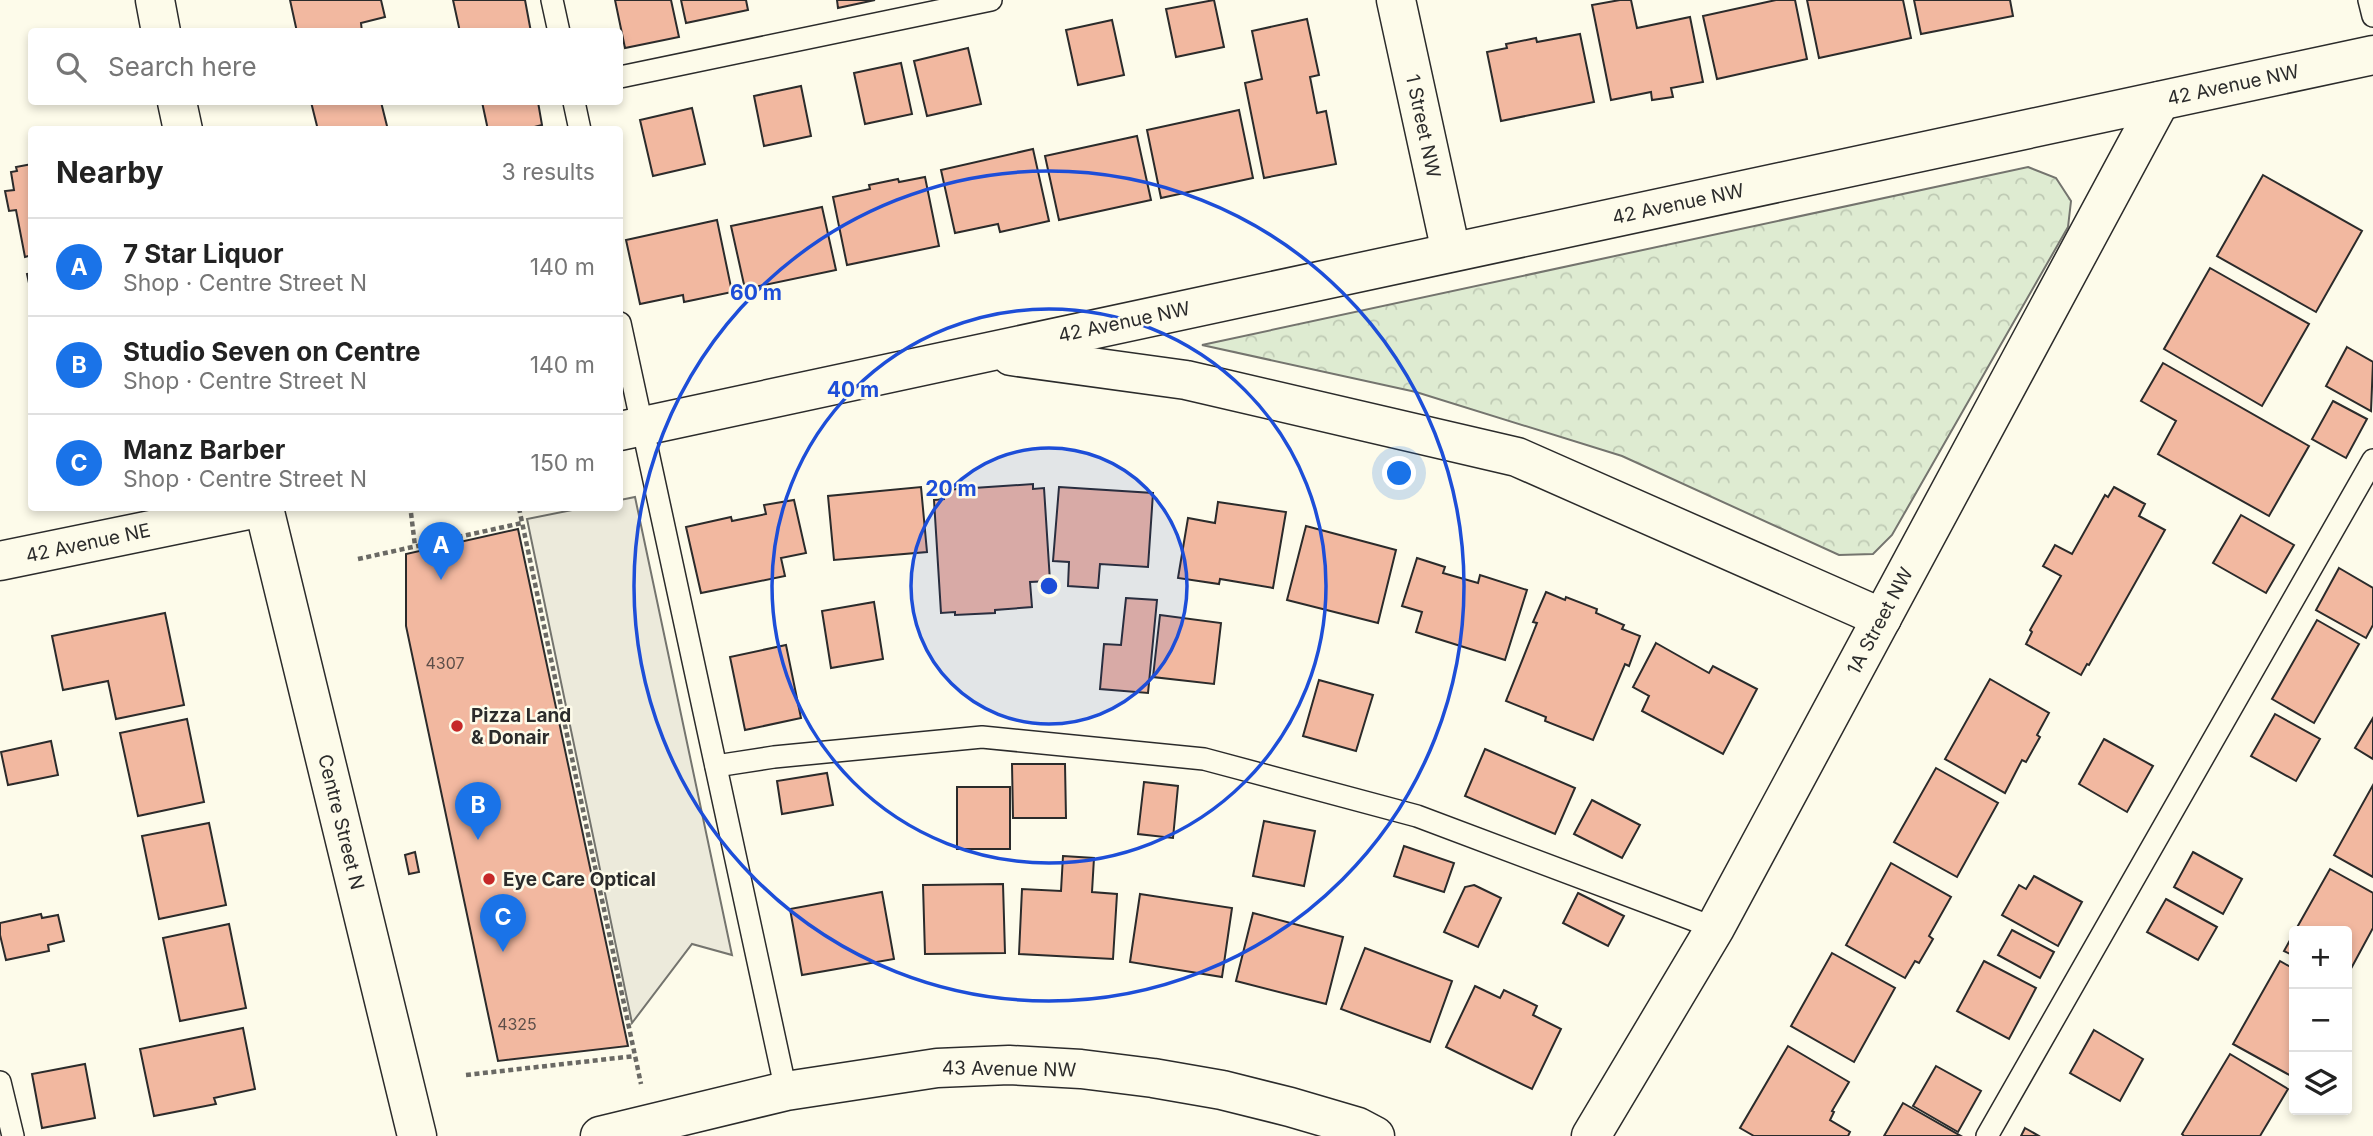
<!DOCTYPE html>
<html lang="en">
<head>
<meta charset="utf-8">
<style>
	body { margin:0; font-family:Inter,sans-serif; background:#f6f6f6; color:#222 }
	.controls { position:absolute; right:21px; bottom:21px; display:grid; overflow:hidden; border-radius:7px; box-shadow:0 4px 10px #0003 }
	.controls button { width:63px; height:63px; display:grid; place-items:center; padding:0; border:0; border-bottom:2px solid #e0e0e0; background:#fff; color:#222; font:35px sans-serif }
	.you { position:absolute; left:1400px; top:474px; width:24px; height:24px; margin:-18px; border:5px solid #fff; border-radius:50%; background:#1a73e8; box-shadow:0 0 0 10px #1a73e833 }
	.badge { display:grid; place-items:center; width:46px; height:46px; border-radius:50%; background:#1a73e8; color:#fff; font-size:23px; font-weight:700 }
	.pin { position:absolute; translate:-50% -58px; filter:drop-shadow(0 2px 4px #0008) }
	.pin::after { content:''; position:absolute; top:37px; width:24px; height:21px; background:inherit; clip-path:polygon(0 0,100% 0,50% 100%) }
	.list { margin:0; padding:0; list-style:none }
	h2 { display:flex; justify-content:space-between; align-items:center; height:91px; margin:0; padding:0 28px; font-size:30px }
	h2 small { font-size:23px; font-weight:400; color:#767676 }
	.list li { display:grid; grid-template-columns:46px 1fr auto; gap:21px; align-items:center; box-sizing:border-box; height:98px; padding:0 28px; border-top:2px solid #e0e0e0 }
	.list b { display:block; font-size:26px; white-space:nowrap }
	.list p { margin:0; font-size:23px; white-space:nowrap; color:#767676 }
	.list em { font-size:23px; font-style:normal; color:#767676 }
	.icon { flex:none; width:38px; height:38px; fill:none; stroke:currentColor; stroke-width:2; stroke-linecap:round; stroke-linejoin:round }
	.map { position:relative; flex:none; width:2373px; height:1136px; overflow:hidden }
	.search { position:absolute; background:#fff; box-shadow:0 4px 10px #0003; left:28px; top:28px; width:595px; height:77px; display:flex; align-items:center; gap:18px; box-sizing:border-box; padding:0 24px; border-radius:7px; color:#767676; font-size:26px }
	.panel { position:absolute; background:#fff; box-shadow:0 4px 10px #0003; left:28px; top:126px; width:595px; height:385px; border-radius:7px }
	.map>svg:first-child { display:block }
</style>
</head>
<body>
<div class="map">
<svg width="2373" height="1136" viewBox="0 0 2373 1136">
	<defs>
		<pattern id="park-crowns" width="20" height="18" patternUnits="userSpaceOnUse" patternTransform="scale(1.75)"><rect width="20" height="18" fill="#deebd1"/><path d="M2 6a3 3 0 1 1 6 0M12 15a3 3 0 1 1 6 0" fill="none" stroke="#bfcab4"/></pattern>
	</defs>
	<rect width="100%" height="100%" fill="#fdfbea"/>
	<polygon fill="url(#park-crowns)" stroke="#74746e" stroke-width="2" points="2028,167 2056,178 2071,201 2068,227 1892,535 1873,554 1839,555 1622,456 1416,392 1202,345"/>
	<polygon fill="#eceadb" stroke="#74746e" stroke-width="2" points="635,497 732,955 692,944 632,1023 527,519 582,508 620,508 620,500"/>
	<g fill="#f2b8a0" stroke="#2b2b2b" stroke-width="2">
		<polygon points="290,0 381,0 385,17 361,23 362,32 297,32"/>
		<polygon points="453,0 525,0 531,32 460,32"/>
		<polygon points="615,0 671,0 679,37 625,48"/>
		<polygon points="681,0 746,0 748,10 686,23"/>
		<polygon points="837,0 875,0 838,8"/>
		<polygon points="1214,0 1224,47 1176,57 1166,9"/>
		<polygon points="1620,0 1631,0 1637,28 1690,17 1703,82 1671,88 1673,97 1652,100 1651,92 1611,100 1592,5"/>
		<polygon points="1776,0 1795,0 1807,59 1717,79 1703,16"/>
		<polygon points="1807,0 1903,0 1911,38 1819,58"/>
		<polygon points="1914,0 2010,0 2013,16 1921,34"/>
		<polygon points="1307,19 1319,75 1310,77 1317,113 1326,111 1336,164 1264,178 1245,83 1262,79 1252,31"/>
		<polygon points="1112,20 1124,75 1078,85 1066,30"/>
		<polygon points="1580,34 1594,102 1501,121 1487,52 1507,48 1506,44 1536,38 1537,42"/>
		<polygon points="968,48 981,104 927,116 914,61"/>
		<polygon points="901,63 912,114 865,124 854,73"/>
		<polygon points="801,86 811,136 764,146 754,96"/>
		<polygon points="311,102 381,102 388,130 318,130"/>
		<polygon points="482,102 538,102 542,125 523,130 488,130"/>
		<polygon points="692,108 705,164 653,176 640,120"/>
		<polygon points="1239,110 1253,178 1161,198 1147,130"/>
		<polygon points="1137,136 1151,200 1059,220 1045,156"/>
		<polygon points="1033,149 1049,221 1000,232 998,224 955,233 941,170"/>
		<polygon points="32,164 32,255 25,257 16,210 9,211 5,191 14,190 11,172 17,171 16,167"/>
		<polygon points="2263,175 2362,231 2316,312 2217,256"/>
		<polygon points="925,177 939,246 847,265 833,197 870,189 869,185 898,179 899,182"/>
		<polygon points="822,207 836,270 745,289 731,226"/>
		<polygon points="717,220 732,292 684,302 683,295 640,304 626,240"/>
		<polygon points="2210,268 2309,324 2262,406 2164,349"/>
		<polygon points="32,273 32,297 27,274"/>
		<polygon points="2347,347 2373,362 2371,411 2326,386"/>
		<polygon points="2163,363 2309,446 2269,516 2158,454 2176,421 2141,401"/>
		<polygon points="2333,401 2367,419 2346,458 2312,439"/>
		<polygon points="1033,484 1033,489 1044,488 1050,581 1030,582 1032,607 995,610 995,613 955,615 955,612 941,613 934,500 944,499 944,490"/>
		<polygon points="921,487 927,552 834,560 828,496"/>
		<polygon points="1059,487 1153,493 1148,567 1100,564 1098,588 1068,586 1069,562 1053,561"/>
		<polygon points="2114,487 2145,504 2139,516 2165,530 2089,665 2087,664 2081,675 2026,644 2032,632 2030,630 2061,576 2043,566 2055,545 2072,554 2105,495 2108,497"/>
		<polygon points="794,500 806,553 781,558 785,576 701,593 686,527 731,517 732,521 766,514 764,505"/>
		<polygon points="1218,502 1286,512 1273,588 1220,579 1219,584 1178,578 1188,518 1215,523"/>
		<polygon points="2241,515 2294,545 2266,593 2213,563"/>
		<polygon points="1306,526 1396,550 1378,623 1287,600"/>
		<polygon points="518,529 628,1046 498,1061 406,626 406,554"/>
		<polygon points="1417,558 1445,567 1443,573 1478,583 1480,575 1527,590 1505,660 1416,632 1422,612 1402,606"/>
		<polygon points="2339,568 2373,588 2373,625 2366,638 2316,610"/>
		<polygon points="1546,592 1565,600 1566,597 1597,609 1596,613 1624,625 1622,629 1640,636 1629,666 1625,664 1593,740 1545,721 1546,717 1506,701 1537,623 1533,622"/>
		<polygon points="1126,598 1157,600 1148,693 1100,689 1104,644 1121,645"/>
		<polygon points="874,602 883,659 831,668 822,611"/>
		<polygon points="165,613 184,705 116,719 108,681 63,690 52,636"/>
		<polygon points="1160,615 1221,623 1214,684 1153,677"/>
		<polygon points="2317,620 2359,644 2314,723 2272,699"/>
		<polygon points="1656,643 1709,673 1713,666 1757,689 1723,754 1642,711 1649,696 1633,687"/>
		<polygon points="786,645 801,718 745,730 730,657"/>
		<polygon points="1990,679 2049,713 2037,735 2040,737 2026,762 2022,760 2005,793 1945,759"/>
		<polygon points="1319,680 1373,695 1356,751 1303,736"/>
		<polygon points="2275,714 2320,739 2296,781 2251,756"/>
		<polygon points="2373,718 2373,759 2355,748"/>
		<polygon points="187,719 204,802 138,816 120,733"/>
		<polygon points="2104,739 2153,766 2127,812 2079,784"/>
		<polygon points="51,741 58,775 8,785 1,752"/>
		<polygon points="1485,749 1575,788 1555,834 1465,796"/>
		<polygon points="1012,764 1065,764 1066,818 1013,818"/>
		<polygon points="1936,768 1998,803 1957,877 1894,842"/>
		<polygon points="827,773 833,805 782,814 777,781"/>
		<polygon points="1144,782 1178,786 1173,838 1138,834"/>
		<polygon points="2373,785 2373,877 2334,855"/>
		<rect x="957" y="787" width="53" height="62"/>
		<polygon points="1592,800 1640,825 1622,858 1574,834"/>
		<polygon points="1264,821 1315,831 1304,886 1253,876"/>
		<polygon points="209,823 226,905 159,919 142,836"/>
		<polygon points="1404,846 1454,863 1444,892 1394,876"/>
		<polygon points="415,852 419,872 409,874 405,855"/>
		<polygon points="2193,852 2242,879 2223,914 2174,887"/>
		<polygon points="1063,856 1094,858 1092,892 1117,894 1113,959 1019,954 1022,889 1061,891"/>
		<polygon points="1891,863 1951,897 1929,936 1933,939 1919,963 1915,961 1905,978 1846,945"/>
		<polygon points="2330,869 2373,893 2373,928 2347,976 2347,931 2295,931"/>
		<polygon points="2034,876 2082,902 2058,946 2002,915 2019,885 2026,889"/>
		<polygon points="1003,884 1005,953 925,954 923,885"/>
		<polygon points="1474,885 1501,898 1478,947 1444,932 1465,887"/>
		<polygon points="882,892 894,959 802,975 790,909"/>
		<polygon points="1578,893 1624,916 1608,946 1563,923"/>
		<polygon points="1140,894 1232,908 1222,977 1130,962"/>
		<polygon points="2166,899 2217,927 2198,960 2147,932"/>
		<polygon points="1253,913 1343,937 1326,1004 1236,981"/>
		<polygon points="41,914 42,918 58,915 64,941 48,945 49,951 6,960 0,935 0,923"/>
		<polygon points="229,924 246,1008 180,1021 163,938"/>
		<polygon points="2012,930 2054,952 2040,978 1998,955"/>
		<polygon points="2294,933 2294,956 2284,951"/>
		<polygon points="1365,948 1452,981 1430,1042 1341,1009"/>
		<polygon points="1832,953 1895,988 1854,1062 1791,1026"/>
		<polygon points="1984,961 2036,988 2009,1039 1957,1011"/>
		<polygon points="2280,961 2294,969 2293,1077 2233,1044"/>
		<polygon points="1475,986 1500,998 1504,990 1537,1006 1533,1015 1561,1029 1532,1089 1446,1047"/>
		<polygon points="243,1028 255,1089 214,1098 216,1104 154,1116 140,1049"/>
		<polygon points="2094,1030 2143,1059 2120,1101 2070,1073"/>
		<polygon points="1788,1046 1849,1082 1832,1111 1834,1112 1830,1120 1850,1132 1848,1136 1754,1136 1740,1128"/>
		<polygon points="2230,1054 2288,1089 2260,1136 2184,1136 2182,1134"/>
		<polygon points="85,1064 95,1118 42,1128 32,1074"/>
		<polygon points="1936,1066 1981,1091 1958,1132 1913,1106"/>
		<polygon points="1903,1103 1961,1136 1884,1136"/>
		<polygon points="2025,1128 2039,1136 2021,1136"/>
	</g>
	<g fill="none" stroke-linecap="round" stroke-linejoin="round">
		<g stroke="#2b2b2b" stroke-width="24">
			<g id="lane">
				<polyline points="552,0 559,32"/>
				<polyline points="2369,0 2373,16"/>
				<polyline points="620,77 991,0"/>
				<polyline points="574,102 580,130"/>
				<polyline points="620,323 786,1091"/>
				<polyline points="716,766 774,757 982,737 1204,759 1417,816 1715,928"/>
				<polyline points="0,1082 13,1136"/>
				<polyline points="1987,1136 2373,460"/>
			</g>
		</g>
		<g stroke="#2b2b2b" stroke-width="41">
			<g id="street">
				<polyline points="1396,0 1451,252"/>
				<polyline points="1011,356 1186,380 1517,457 1882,618"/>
				<polyline points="620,431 2373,55"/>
				<polyline points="0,561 258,508"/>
				<polyline points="600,1136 786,1091 937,1068 1009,1065 1081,1069 1153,1078 1222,1090 1290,1107 1358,1127 1375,1136"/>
				<polyline points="1591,1136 1715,928 2160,101"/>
			</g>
		</g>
		<g stroke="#2b2b2b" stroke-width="41">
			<g id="secondary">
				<polyline points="155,0 161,32"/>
				<polyline points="177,102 183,130"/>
				<polyline points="264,508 417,1136"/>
			</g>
		</g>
		<g stroke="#6a6964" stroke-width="4.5" stroke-dasharray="5 3.5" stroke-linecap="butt">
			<polyline points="519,508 641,1084"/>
			<polyline points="411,513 415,546"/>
			<polyline points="358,559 522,523"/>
			<polyline points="466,1075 635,1056"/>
		</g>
		<use href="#lane" stroke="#fdfbea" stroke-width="21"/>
		<use href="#street" stroke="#fdfbea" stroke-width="38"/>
		<use href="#secondary" stroke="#fdfbea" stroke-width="38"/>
	</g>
	<circle cx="1049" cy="586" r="138" fill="#1d4ed8" fill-opacity=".12"/>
	<g fill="none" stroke="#1d4ed8" stroke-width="3.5">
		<circle cx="1049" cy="586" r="138"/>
		<circle cx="1049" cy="586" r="277"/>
		<circle cx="1049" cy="586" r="415"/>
	</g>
	<g fill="#c62828" stroke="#fdfbea" stroke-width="2.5">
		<circle cx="457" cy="726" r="7"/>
		<circle cx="489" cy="879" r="7"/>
	</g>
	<g text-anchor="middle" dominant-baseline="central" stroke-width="5" stroke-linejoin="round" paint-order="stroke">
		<g font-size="16" fill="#5d4e48">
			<text x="445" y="663">4307</text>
			<text x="517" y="1024">4325</text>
		</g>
		<g font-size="19" fill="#2b2b2b" stroke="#fdfbea">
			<text transform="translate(2233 85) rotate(-12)">42 Avenue NW</text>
			<text transform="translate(1423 126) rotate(78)">1 Street NW</text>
			<text transform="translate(1678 204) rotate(-12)">42 Avenue NW</text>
			<text transform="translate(1124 322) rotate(-12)">42 Avenue NW</text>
			<text transform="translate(88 543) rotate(-12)">42 Avenue NE</text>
			<text transform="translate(1880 621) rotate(-62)">1A Street NW</text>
			<text transform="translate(341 822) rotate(76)">Centre Street N</text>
			<text transform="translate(1009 1069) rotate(1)">43 Avenue NW</text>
		</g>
		<g font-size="19" font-weight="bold" fill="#2b2b2b" stroke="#fdfbea" text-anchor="start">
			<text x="471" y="715">Pizza Land<tspan x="471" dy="22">&amp; Donair</tspan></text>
			<text x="503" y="879">Eye Care Optical</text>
		</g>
	</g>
	<circle cx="1049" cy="586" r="10" fill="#1d4ed8" stroke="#fdfbea" stroke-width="3.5"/>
	<g font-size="21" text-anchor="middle" font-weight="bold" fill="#1d4ed8" stroke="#fdfbea" stroke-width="5" stroke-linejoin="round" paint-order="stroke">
		<text x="756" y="300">60 m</text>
		<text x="853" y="397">40 m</text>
		<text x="951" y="496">20 m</text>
	</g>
</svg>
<div class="controls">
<button>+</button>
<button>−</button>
<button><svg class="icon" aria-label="layers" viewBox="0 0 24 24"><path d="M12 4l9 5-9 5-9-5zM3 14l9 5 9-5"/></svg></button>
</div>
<div class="you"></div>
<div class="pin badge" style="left:441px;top:580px">A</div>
<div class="pin badge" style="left:478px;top:840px">B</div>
<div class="pin badge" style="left:503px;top:952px">C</div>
<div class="search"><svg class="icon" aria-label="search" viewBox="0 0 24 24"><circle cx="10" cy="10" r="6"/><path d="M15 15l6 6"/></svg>Search here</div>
<section class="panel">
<h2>Nearby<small>3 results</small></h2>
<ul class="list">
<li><span class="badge">A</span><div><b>7 Star Liquor</b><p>Shop · Centre Street N</p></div><em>140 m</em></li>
<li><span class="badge">B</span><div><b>Studio Seven on Centre</b><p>Shop · Centre Street N</p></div><em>140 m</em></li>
<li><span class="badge">C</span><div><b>Manz Barber</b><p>Shop · Centre Street N</p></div><em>150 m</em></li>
</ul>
</section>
</div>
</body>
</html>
